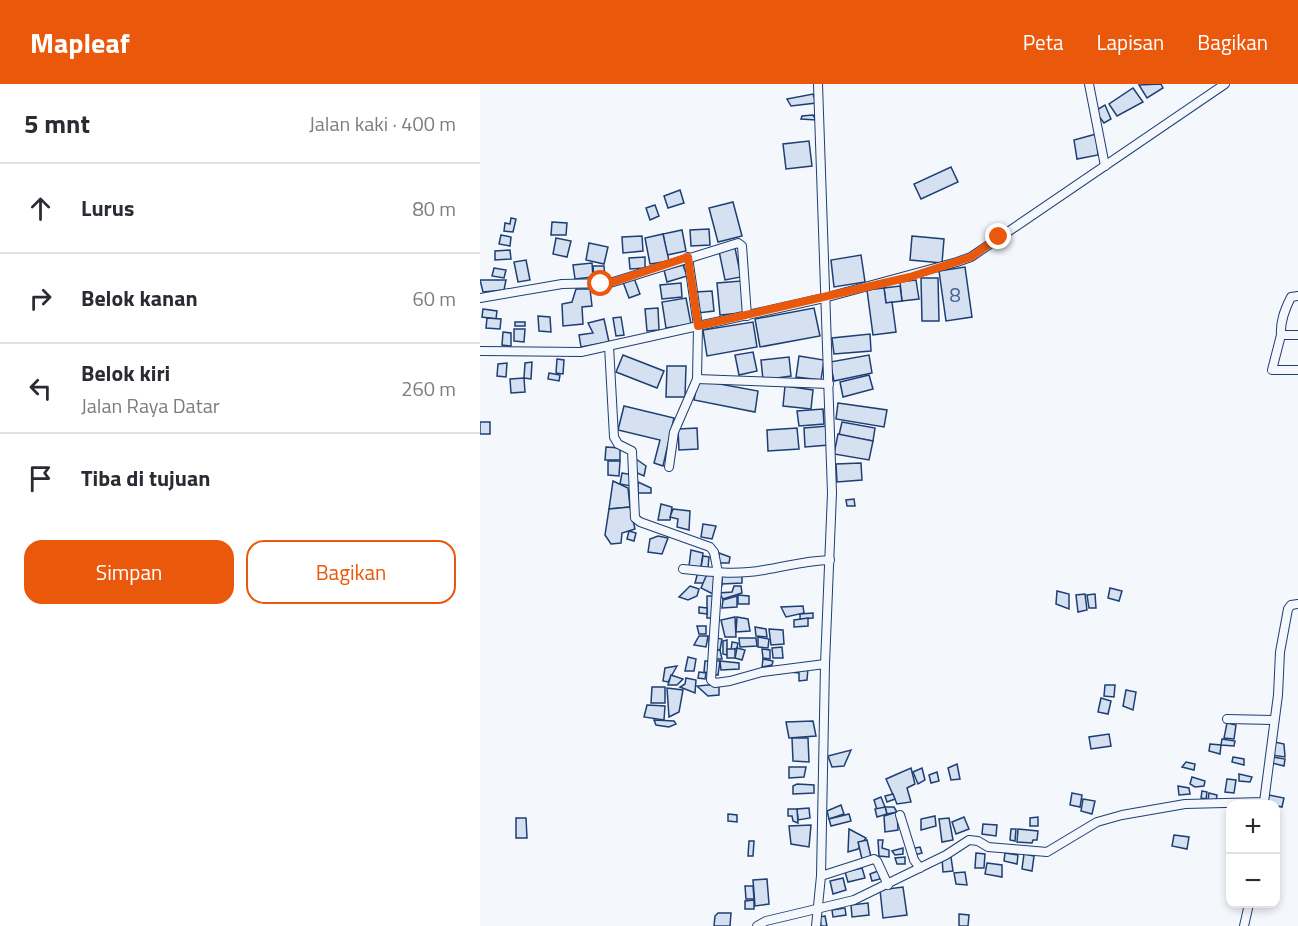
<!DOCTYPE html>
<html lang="id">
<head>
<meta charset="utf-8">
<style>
	body { margin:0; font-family:"Titillium Web",sans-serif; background:#f2f2f3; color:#2b2b33 }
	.controls { position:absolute; right:18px; bottom:18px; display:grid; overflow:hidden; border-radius:12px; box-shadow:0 3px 9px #0003 }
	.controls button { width:54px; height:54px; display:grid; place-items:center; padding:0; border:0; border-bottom:2px solid #e1e1e2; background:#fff; color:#2b2b33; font:30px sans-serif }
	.stop { position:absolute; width:18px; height:18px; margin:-14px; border:4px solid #ea580c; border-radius:50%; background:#fff }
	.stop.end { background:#ea580c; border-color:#fff; box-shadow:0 2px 6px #0008 }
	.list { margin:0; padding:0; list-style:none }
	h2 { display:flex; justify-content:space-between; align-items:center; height:78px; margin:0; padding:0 24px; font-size:26px }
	h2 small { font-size:20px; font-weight:400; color:#7c7c81 }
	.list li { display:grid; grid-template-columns:39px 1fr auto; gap:18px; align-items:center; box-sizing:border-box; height:90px; padding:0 24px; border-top:2px solid #e1e1e2 }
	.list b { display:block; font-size:22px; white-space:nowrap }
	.list p { margin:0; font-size:20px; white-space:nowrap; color:#7c7c81 }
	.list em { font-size:20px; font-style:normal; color:#7c7c81 }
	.actions { display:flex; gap:12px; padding:18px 24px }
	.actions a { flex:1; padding:14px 0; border:2px solid #ea580c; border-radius:18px; text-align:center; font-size:21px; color:#ea580c }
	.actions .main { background:#ea580c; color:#fff }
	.icon { flex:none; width:33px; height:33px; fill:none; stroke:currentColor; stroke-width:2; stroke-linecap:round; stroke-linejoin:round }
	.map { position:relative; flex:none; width:818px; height:842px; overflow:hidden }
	header { display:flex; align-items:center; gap:36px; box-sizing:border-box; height:84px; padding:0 30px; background:#ea580c; color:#fff }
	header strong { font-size:28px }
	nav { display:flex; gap:33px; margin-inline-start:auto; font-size:21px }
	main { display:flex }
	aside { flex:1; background:#fff }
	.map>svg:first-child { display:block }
</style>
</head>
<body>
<header>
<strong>Mapleaf</strong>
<nav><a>Peta</a><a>Lapisan</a><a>Bagikan</a></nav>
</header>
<main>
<aside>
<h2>5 mnt<small>Jalan kaki · 400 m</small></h2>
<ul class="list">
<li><svg class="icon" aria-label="ahead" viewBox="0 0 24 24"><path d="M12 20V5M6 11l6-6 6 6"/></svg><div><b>Lurus</b></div><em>80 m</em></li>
<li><svg class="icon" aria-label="right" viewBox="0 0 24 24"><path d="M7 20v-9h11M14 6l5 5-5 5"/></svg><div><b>Belok kanan</b></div><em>60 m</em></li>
<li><svg class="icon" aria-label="left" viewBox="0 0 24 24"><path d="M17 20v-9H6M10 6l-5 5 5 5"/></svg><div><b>Belok kiri</b><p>Jalan Raya Datar</p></div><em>260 m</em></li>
<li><svg class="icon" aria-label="arrive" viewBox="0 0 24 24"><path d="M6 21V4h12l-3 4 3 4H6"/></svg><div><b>Tiba di tujuan</b></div></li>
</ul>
<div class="actions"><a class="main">Simpan</a><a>Bagikan</a></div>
</aside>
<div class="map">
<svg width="818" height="842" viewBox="0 0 818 842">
	<rect width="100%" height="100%" fill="#f4f7fb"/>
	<g fill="#d5e0f0" stroke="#1d3f73" stroke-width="1.5">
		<polygon points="681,0 683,4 667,14 659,1"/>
		<polygon points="653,4 663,18 637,32 629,20"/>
		<polygon points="333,10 336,19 311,22 307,15"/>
		<polygon points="625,21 631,35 624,39 615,27"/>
		<polygon points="333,31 336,36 321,35 322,32"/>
		<polygon points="616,50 618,71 597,75 594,56"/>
		<polygon points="329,57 332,82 306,85 303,60"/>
		<polygon points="471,83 478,98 441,115 434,100"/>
		<polygon points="200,106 204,119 188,124 184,112"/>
		<polygon points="253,118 262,152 238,158 229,124"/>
		<polygon points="175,121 179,132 170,136 166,124"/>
		<polygon points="31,134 36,135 33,148 24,147 25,139 30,140"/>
		<polygon points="72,138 87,139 86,151 71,151"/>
		<polygon points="229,145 230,161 211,162 210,146"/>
		<polygon points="202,146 206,167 187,171 183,150"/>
		<polygon points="183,150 189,177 170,180 165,154"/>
		<polygon points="21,151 31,153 30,162 19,160"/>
		<polygon points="162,152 163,167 143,169 142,153"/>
		<polygon points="432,152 464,155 462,179 430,176"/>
		<polygon points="76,154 91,157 87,173 73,170"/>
		<polygon points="109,159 128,163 124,180 106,176"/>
		<polygon points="255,164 261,193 245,196 239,167"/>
		<polygon points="30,166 31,175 15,176 15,167"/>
		<polygon points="381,171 385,198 354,203 351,176"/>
		<polygon points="165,173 165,184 150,185 149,174"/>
		<polygon points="46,176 50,196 38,198 34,178"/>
		<polygon points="112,179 113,193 95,195 93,181"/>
		<polygon points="203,181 207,192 187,198 184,186"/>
		<polygon points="113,182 124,182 125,195 114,196"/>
		<polygon points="485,183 492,233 466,237 459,187"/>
		<polygon points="14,184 26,186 24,194 12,192"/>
		<polygon points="154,194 160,210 149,214 143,198"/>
		<polygon points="441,194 458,194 459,237 442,237"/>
		<polygon points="0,196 26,196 24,206 3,208"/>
		<polygon points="436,196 439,215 422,217 420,198"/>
		<polygon points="261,197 263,229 240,231 237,199"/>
		<polygon points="201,199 202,213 182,215 180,201"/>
		<polygon points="420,202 422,217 406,219 404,204"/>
		<polygon points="404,204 406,219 412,218 416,248 393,251 387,206"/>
		<polygon points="96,205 110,205 112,222 102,223 103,240 83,242 82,220 92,218"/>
		<polygon points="232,207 234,227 218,229 216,208"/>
		<polygon points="206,214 211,240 186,244 182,218"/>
		<polygon points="178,224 179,246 167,247 165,225"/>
		<polygon points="334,224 340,252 280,263 275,235"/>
		<polygon points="3,225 17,227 16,235 2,233"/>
		<polygon points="58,232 70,233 71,248 59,247"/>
		<polygon points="141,233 144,251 136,252 133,234"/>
		<polygon points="7,234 21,235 20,245 6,244"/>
		<polygon points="124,235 129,258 101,263 99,251 113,249 108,239"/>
		<rect x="35" y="238" width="10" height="4"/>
		<polygon points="273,238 277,263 227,272 223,246"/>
		<polygon points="34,245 45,245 44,258 34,257"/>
		<polygon points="23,248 31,249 31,262 22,261"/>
		<polygon points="390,250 391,267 354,270 352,254"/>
		<polygon points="273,268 277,287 259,291 255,271"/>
		<polygon points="143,271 184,287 177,304 136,288"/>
		<polygon points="389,271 392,289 354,297 350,278"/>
		<polygon points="319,272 344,276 341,296 316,293"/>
		<polygon points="309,273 311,292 283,296 281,276"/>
		<polygon points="77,275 84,276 83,290 76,289"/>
		<polygon points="52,278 51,295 44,294 45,279"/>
		<polygon points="27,279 26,293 17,292 18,280"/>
		<polygon points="187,282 206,282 205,313 186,313"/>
		<polygon points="69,289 80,291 79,297 68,295"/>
		<polygon points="389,291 393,305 363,313 360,298"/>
		<polygon points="44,294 45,308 31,309 30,295"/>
		<polygon points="218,296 278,307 275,328 214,316"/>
		<polygon points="305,302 333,306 331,325 303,322"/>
		<polygon points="358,319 407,326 404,343 356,335"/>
		<polygon points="144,322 194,334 183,382 174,379 180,356 138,346"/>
		<polygon points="343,325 344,340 319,342 317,327"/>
		<rect x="0" y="338" width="10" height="12"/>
		<polygon points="362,338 395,344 393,357 359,351"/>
		<polygon points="348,342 349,361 325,363 324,344"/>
		<polygon points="217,344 218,365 199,366 198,345"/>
		<polygon points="317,344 319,365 288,367 287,346"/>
		<polygon points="358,350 393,357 389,376 354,370"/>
		<polygon points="126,363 140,364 140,376 125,376"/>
		<polygon points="156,375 166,382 164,392 155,388"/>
		<polygon points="128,377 140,377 139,392 128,391"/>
		<polygon points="381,379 382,396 357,398 356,380"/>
		<polygon points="142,389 153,391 151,402 140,400"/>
		<polygon points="133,397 148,404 150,423 129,425"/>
		<polygon points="158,398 171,404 171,409 158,409"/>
		<polygon points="374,415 375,422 367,422 366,416"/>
		<polygon points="181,420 192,423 190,436 178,436"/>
		<polygon points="150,423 155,445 142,449 141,459 131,460 125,451 129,425"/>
		<polygon points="193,425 210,427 209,446 197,443 198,435 190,433"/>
		<polygon points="223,440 236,442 232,455 221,453"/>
		<polygon points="149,447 156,449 154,457 147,455"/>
		<polygon points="178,452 188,454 182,470 168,468 170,455"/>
		<polygon points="211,466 223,469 221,483 209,482"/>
		<polygon points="239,469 250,473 249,479 238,479"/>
		<polygon points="223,472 229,473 228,484 221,483"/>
		<polygon points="218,488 227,490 228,499 215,499"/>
		<polygon points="262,488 262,499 242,500 242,489"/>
		<polygon points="227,490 240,492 242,502 233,510 221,504"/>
		<polygon points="210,502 219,505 217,512 208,516 199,513"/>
		<polygon points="254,502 261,502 262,509 243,515 239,509 252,508"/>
		<polygon points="630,504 642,507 639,517 628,514"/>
		<polygon points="577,507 589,510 589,525 576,520"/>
		<polygon points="605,510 607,526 598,528 596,511"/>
		<polygon points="615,510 616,524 609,524 607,511"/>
		<polygon points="258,511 269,512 269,520 258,520"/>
		<rect x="227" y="512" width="8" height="22"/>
		<polygon points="257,512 257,523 242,524 243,516"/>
		<polygon points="323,522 324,529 306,533 301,523"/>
		<polygon points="219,523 227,524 227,530 219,529"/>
		<polygon points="333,529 333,534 320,535 320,530"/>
		<polygon points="255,533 256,553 245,553 241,536"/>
		<polygon points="257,533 268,535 270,547 256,548"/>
		<polygon points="328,534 328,542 314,543 314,536"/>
		<polygon points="217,542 226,542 226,550 219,550"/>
		<polygon points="275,543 286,545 287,553 276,552"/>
		<polygon points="289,545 303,546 304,560 291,561"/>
		<polygon points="219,552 228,552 226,563 214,561"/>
		<polygon points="229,553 242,555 240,566 229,566"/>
		<polygon points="278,553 289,555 288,564 278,563"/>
		<polygon points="259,554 276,554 277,562 260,563"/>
		<polygon points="247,556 247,571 243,570 243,557"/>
		<polygon points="252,558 258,559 257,564 251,567"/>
		<polygon points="302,563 303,574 293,574 292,564"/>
		<polygon points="257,564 265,566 262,576 255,574"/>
		<rect x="247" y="565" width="8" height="9"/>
		<polygon points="282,565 290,566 290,575 283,574"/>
		<polygon points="229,566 240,566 242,575 229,575"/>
		<polygon points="208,573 216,575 214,587 205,587"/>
		<polygon points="283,575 293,577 292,581 282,583"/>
		<polygon points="225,577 240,577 238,591 224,588"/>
		<polygon points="240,577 259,579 259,585 241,586"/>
		<polygon points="197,582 188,598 183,597 185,584"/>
		<polygon points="328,584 327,596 319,597 319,589 310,588"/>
		<polygon points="219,588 226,589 225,595 218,594"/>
		<polygon points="191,591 203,595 197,601 188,601"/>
		<polygon points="206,594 216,596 215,609 200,603 205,600"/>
		<polygon points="239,600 239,611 228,612 217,602"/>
		<polygon points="625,601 635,601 634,613 624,612"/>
		<polygon points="172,603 185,603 185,619 171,619"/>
		<polygon points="187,604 203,606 199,628 189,633"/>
		<polygon points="646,606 656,608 653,626 643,622"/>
		<polygon points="621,614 631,617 628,630 618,628"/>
		<polygon points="167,621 185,622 184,636 164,633"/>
		<polygon points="174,636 194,637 196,640 189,643 176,641"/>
		<polygon points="333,637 336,652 309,654 306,638"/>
		<polygon points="747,639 756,641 754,655 744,654"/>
		<polygon points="629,650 631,662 611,665 609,653"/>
		<polygon points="312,654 328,654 329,678 313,677"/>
		<polygon points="742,655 755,657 754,662 741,661"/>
		<polygon points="795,658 804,660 805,673 791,671"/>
		<polygon points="730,660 741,661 740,670 729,667"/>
		<polygon points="371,666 364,682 352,683 348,672"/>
		<polygon points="753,673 764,675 764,681 752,678"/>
		<polygon points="793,673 805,675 804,682 792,679"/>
		<polygon points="706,678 715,680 714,686 702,683"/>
		<polygon points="477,680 480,695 471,696 468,684"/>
		<polygon points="309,683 326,683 324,693 309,694"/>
		<polygon points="431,684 435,700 427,704 431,718 417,720 406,695"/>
		<polygon points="442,684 445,696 438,700 433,688"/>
		<polygon points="457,688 459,697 451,699 449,691"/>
		<polygon points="759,690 772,693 770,698 759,697"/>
		<polygon points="712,693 725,697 724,702 715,703 710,700"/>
		<polygon points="747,695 756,696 754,709 745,708"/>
		<polygon points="317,700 334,701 334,709 313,710 313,702"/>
		<polygon points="698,702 709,704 710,710 699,711"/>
		<polygon points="722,707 727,708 726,715 721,714"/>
		<polygon points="592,709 602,711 600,723 590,721"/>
		<polygon points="729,709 737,711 736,717 728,716"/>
		<polygon points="413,710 415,715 407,718 405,712"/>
		<polygon points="789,711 804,714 802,723 787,720"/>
		<polygon points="401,713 405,723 397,726 394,716"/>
		<polygon points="603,715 615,717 612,730 601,727"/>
		<polygon points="361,721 364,730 349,735 347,727"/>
		<polygon points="405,723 414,723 417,728 407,730"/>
		<polygon points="405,723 407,730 397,733 395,725"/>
		<polygon points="329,724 330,734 318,736 317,725"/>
		<polygon points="308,725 317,725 318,739 313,737 312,732 308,732"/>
		<polygon points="417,728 418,746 405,748 404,732"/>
		<polygon points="248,730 257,731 257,738 248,737"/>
		<polygon points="369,730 371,737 351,742 349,735"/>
		<polygon points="455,732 456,742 441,746 441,735"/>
		<polygon points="484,733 489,745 476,750 472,738"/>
		<polygon points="558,733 558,742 550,742 550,734"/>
		<polygon points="36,734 46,734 47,754 36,754"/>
		<polygon points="469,734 473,756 462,758 459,735"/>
		<polygon points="503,740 517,741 516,752 502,750"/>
		<polygon points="331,741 329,763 311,760 309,742"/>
		<polygon points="369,745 386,754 378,765 368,768"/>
		<polygon points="531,745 536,745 535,757 530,756"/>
		<polygon points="538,745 558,747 557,756 553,756 552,759 537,758"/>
		<polygon points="694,751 709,753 707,765 692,762"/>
		<polygon points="387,756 391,773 382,775 378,758"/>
		<polygon points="398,756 403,756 402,764 409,766 409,773 399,772"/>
		<polygon points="269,757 274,757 273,772 268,772"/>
		<polygon points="440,763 442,769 435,771 430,765"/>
		<polygon points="423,764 423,770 415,771 412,767"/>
		<polygon points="496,769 505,770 504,784 495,784"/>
		<polygon points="525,769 538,771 537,780 524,777"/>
		<polygon points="544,770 554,772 552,787 542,785"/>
		<polygon points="425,773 425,780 417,780 415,774"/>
		<polygon points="471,773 473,787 463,788 462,774"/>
		<polygon points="507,779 522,781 522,793 505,790"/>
		<polygon points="382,784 385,794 368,798 365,788"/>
		<polygon points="398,787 400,795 392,797 390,790"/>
		<polygon points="485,788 487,801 476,800 474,789"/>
		<polygon points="363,794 366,806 353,810 350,797"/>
		<polygon points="287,795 289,820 275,822 273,796"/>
		<polygon points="265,802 273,802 274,815 266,815"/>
		<polygon points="423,803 427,831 403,834 400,806"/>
		<polygon points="274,816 274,825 265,825 265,817"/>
		<polygon points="388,819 389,831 372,833 371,821"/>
		<polygon points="365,824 366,831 353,833 352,826"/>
		<polygon points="238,829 251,829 250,842 234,842 235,832"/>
		<polygon points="479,830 489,831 488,842 479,842"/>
		<polygon points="345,832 347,842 341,842 340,833"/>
	</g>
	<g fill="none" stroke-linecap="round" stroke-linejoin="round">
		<g stroke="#1d3f73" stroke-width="10">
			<g id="street">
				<polyline points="609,0 625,82"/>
				<path d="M818,212L811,213C805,225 800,237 801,251H818"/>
				<polyline points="0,214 82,200 130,199 258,159 262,162 267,232"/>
				<polyline points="801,251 792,286 818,286"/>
				<polyline points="129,262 134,353 138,360 152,367 155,434 160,438 230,463 234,468 238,489 231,596 235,599 250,597 282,588 345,580"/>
				<polyline points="0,267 101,268 344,214 477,178 491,173 745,0"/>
				<polyline points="217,295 349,300"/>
				<polyline points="189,383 194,348 217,295 218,242 208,173"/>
				<path d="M203,485C229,488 257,491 284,486C309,482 323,477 350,476"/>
				<polyline points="747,635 794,636"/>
				<polyline points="420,731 434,776 440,784"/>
				<polyline points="341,792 394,775 397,777 408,801"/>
				<polyline points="277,842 286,837 374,816 466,771 489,756 498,757 508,763 567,768 617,738 642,731 705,720 784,718 798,611 800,568 808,525 811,521 818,520"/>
				<polyline points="336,842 341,792 345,580 352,409 338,0"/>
				<polyline points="764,842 769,820"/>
			</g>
		</g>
		<use href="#street" stroke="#f4f7fb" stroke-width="8"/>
	</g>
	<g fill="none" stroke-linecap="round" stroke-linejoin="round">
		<polyline stroke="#ea580c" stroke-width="8" points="121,200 130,199 208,173 218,242 430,193 491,173 519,153"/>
	</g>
	<g text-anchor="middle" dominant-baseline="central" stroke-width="4.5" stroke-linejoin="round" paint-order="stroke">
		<g font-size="20" fill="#4b6792">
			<text x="475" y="210">8</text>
		</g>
	</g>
</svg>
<div class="controls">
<button>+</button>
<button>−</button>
</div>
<div class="stop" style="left:121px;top:200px"></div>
<div class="stop end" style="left:519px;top:153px"></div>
</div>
</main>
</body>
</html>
